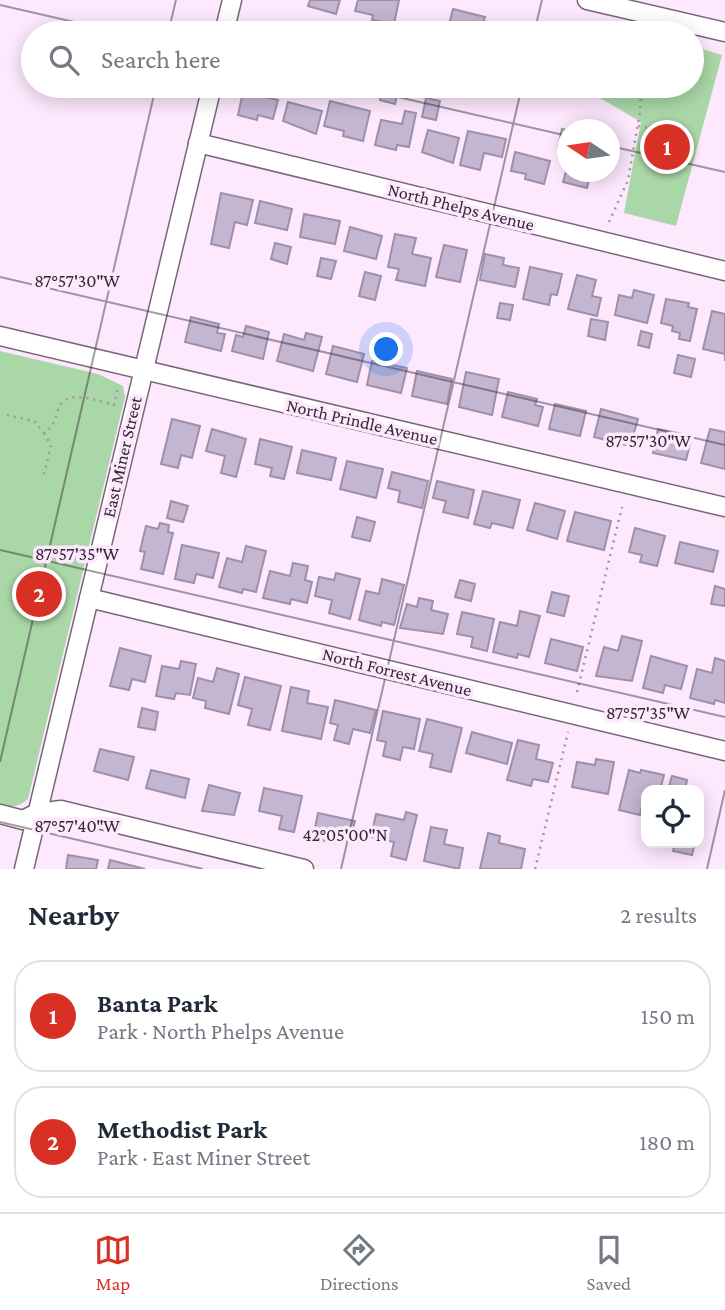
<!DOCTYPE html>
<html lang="en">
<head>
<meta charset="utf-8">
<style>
	body { margin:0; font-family:"Crimson Pro",serif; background:#f6f6f7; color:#1f2937 }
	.controls { position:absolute; right:21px; bottom:21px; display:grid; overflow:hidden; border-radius:14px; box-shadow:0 4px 18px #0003 }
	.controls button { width:63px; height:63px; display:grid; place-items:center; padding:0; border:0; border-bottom:2px solid #e0e1e3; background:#fff; color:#1f2937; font:35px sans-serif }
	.compass { position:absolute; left:557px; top:119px; width:63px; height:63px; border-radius:50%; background:#fff; box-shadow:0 4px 18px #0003; rotate:283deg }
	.you { position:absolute; left:387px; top:350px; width:24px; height:24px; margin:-18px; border:5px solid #fff; border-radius:50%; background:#1a73e8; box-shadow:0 0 0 10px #1a73e833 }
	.badge { display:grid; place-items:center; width:46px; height:46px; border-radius:50%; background:#d93025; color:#fff; font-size:23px; font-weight:700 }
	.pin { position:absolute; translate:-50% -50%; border:4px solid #fff; box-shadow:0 2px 7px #0006 }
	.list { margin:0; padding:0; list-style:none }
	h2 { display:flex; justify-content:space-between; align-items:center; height:91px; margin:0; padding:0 28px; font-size:30px }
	h2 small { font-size:23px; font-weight:400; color:#747a83 }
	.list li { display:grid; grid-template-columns:46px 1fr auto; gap:21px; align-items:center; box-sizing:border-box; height:112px; margin:0 14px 14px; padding:0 14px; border:2px solid #e0e1e3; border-radius:28px }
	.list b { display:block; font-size:26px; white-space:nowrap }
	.list p { margin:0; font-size:23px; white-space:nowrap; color:#747a83 }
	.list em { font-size:23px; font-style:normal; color:#747a83 }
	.icon { flex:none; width:38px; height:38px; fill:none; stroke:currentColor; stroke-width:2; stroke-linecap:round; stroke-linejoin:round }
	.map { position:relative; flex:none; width:725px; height:869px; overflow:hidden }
	.search { position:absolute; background:#fff; box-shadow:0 4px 18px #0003; left:21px; right:21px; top:21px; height:77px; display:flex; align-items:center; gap:18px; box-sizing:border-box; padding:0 24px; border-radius:38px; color:#747a83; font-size:26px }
	.sheet { height:343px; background:#fff }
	nav { display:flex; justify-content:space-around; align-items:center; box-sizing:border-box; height:98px; border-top:2px solid #e0e1e3; background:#fff; font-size:19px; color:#747a83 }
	nav a { display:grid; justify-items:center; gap:4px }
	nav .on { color:#d93025 }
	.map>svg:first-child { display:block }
</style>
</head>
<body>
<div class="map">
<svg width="725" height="869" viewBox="0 0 725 869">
	<rect width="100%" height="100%" fill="#fde8fd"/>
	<g fill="#aad7a8">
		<polygon points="692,46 722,55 676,226 624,213 641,122 595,95 596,86 692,86"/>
		<path d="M0,351L98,374L123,386L125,397L28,799C18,807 13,808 0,805Z"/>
	</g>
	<g fill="#c4b5d1" stroke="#9e8fab" stroke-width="2">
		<polygon points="310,0 340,0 336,14 308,6"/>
		<polygon points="358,0 399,0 394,24 372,20 373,15 355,11"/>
		<polygon points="453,9 485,17 480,33 447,33"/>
		<polygon points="326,22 344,27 343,33 324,33"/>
		<polygon points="383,86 399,86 395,104 380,100"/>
		<polygon points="243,92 278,100 273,119 258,115 257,120 238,115"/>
		<polygon points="426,98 440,101 436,120 422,117"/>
		<polygon points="330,101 370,111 363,141 343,136 344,131 324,126"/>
		<polygon points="288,102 322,111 316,134 283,121"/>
		<polygon points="405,111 416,113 409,147 397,145 396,150 375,145 381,120 402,124"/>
		<polygon points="562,129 568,130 568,149 558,147"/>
		<polygon points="428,130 459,138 453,163 422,152"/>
		<polygon points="468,131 506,139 502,157 484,153 480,170 460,165"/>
		<polygon points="515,152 550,161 544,184 525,179 526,174 511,171"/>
		<polygon points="568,164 568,172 591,172 587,188 563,182"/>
		<polygon points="221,193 253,200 247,225 235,222 229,248 211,244"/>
		<polygon points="260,201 292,209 287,230 255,223"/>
		<polygon points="304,214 340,221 335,244 300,237"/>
		<polygon points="350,227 382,236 376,259 344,251"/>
		<polygon points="395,234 416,238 412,254 431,258 425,286 396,280 399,269 388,267"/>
		<polygon points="275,243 291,247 287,264 271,259"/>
		<polygon points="444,245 467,250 460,282 436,277"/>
		<polygon points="485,254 504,258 503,265 519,268 515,287 480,280"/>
		<polygon points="321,258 336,261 331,279 317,276"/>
		<polygon points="530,267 562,274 557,295 551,294 549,305 523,299"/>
		<polygon points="365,272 381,276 375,300 359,296"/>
		<polygon points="577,275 596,280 592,296 601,298 597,316 568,309"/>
		<polygon points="634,290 654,295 647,323 615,315 619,295 632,298"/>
		<polygon points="666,299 689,303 688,307 697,309 690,341 679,339 680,333 672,331 673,326 661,323"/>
		<polygon points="500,303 513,305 510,320 497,318"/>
		<polygon points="712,311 725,314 725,361 725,354 703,349"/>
		<polygon points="191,317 219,324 217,333 225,334 221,351 185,342"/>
		<polygon points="591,319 608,322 605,340 588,336"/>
		<polygon points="246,326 269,332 263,359 232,351 236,335 243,337"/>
		<polygon points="641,331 652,334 649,348 638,345"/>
		<polygon points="306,333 322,337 313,371 277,361 284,334 304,340"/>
		<polygon points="333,346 364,354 357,382 326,374"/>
		<polygon points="678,355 695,359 691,377 674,373"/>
		<polygon points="372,361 407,368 401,393 367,385"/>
		<polygon points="417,371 452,379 447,404 412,396"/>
		<polygon points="466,372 499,379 492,415 459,407"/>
		<polygon points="508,392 537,399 535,405 543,407 538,426 502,417"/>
		<polygon points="555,404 586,411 580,436 549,429"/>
		<polygon points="601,409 638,419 630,446 594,437"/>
		<polygon points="172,419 200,426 192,458 181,455 178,468 161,464"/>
		<polygon points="212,429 246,439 236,477 221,473 225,456 206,451"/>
		<polygon points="658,429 692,436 686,460 653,453"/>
		<polygon points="710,429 725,432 725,469 701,463"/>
		<polygon points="260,439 292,447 284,479 270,476 272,468 255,464"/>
		<polygon points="302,450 336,458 331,480 297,473"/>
		<polygon points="347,461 383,469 376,498 340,489"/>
		<polygon points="392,472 428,481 422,508 398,502 400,491 388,488"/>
		<polygon points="437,481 474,490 468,518 443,512 446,501 433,498"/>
		<polygon points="483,491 520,500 513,528 492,523 490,528 474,524"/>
		<polygon points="171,501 188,506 183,522 167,518"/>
		<polygon points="535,503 565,511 557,539 527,530"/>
		<polygon points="575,512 611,521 604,550 567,541"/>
		<polygon points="357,517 375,522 370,541 352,537"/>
		<polygon points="160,523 169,525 168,532 173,533 163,574 141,569 145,552 140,551 146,526 158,529"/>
		<polygon points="635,528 665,536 657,566 640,562 642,555 629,552"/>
		<polygon points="680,542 718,551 713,572 675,563"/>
		<polygon points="182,545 219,553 213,578 196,574 194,583 175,579"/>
		<polygon points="246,546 266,551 256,592 243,589 242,593 219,587 227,558 242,562"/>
		<polygon points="293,563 308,566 305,580 312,582 307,603 291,599 290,604 263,598 270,571 290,576"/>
		<polygon points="336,573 360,579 350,619 329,613 332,600 315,596 319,577 334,580"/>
		<polygon points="382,579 404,585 394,625 382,622 381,626 359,620 366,591 379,594"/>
		<polygon points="460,580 475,584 471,601 455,597"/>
		<polygon points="715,586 725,589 725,606 711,604"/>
		<polygon points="552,592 569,596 564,616 547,612"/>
		<polygon points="419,598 433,601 431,610 448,614 443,634 400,628 407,604 417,607"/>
		<polygon points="520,611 540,616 529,657 518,654 517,658 493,652 500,622 517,626"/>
		<polygon points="462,612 494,619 487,651 471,647 473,637 457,634"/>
		<polygon points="622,636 642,641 632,681 596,676 604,647 618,651"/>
		<polygon points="551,639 583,647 577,671 545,663"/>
		<polygon points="120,648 151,656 145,682 132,679 129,690 110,686"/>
		<polygon points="651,656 687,666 681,689 665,685 663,693 643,688"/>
		<polygon points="715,658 725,661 725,703 715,700 714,704 690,698 697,669 712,673"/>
		<polygon points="181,661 196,664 190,695 176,693 174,699 156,696 162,666 179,669"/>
		<polygon points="217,668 239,674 229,714 205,708 206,701 193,698 198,678 213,682"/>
		<polygon points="245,677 281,686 270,730 248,725 252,709 238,705"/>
		<polygon points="291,687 309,691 307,703 328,707 321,739 282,731"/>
		<polygon points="335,700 376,710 370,733 353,729 349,744 334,740 338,725 330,723"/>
		<polygon points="142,708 158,712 155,730 138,727"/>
		<polygon points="383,711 420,719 414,749 403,747 400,760 383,756 386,742 377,740"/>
		<polygon points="427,719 462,728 451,772 430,767 433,754 419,751"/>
		<polygon points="472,732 512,743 507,764 466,753"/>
		<polygon points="518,740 539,745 536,759 553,763 548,782 533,779 531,786 507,780"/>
		<polygon points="100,749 134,757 128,780 94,771"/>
		<polygon points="596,759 614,762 608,794 572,787 577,762 595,765"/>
		<polygon points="151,770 189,779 185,798 146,788"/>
		<polygon points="629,770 640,773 641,770 664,775 660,790 646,790 646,801 643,801 640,815 619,810"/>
		<polygon points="672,776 687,780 685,789 690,790 668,790"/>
		<polygon points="209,785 240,793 234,815 202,811"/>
		<polygon points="264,788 302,796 294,832 279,829 282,816 259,811"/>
		<polygon points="406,812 417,815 406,860 391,856 394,842 371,837 376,814 404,820"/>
		<polygon points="318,813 355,821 350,841 335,838 334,843 313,838"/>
		<polygon points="431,827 447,830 444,844 463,848 459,869 424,861"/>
		<polygon points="488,833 500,836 499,843 525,849 521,869 480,869"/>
		<polygon points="675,843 695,843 692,855 673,851"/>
		<polygon points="68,855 98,860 96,869 66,869"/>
		<polygon points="110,860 145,869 108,869"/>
	</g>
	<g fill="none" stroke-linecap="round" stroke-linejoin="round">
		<g stroke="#7b657b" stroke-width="21">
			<g id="minor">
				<polyline points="587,0 725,32"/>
				<polyline points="224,33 232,0"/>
				<polyline points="198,143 725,271"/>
				<polyline points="0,336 725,507"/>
				<polyline points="89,598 725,751"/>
				<polyline points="0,814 23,820 37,813 61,810 304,869"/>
				<polyline points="24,869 212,86"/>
			</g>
		</g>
		<g stroke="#a494a4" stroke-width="2.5" stroke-dasharray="2 5" stroke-linecap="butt">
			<polyline points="638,126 659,130 667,142"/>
			<polyline points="609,222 628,180 640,112 641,86"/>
			<path d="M7,415L34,421L44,433C54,426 54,421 58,410C65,387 97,401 114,405L118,387"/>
			<polyline points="44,433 51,445 44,474"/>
			<polyline points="577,692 622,507"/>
			<polyline points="535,869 568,732"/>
		</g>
		<use href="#minor" stroke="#fff" stroke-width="18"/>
	</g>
	<path fill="none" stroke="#322932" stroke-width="2" stroke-opacity="0.45" d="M0,5L122,33M168,33L176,0M534,33L542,0M350,86L568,136M610,146L725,172M0,277L725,445M0,550L725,717M0,762L156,86M0,822L203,869M341,869L522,86M707,869L725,790"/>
	<g text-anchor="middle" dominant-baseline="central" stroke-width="7" stroke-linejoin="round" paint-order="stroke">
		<g font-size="18" fill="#322932" stroke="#fde8fd">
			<text transform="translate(461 207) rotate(14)">North Phelps Avenue</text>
			<text transform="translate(362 422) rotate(13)">North Prindle Avenue</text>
			<text transform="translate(122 457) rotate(-77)">East Miner Street</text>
			<text transform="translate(397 672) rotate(14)">North Forrest Avenue</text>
		</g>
	</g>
	<g font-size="18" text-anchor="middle" fill="#322932" stroke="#fde8fd" stroke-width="7" stroke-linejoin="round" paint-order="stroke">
		<text x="77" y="287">87°57'30"W</text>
		<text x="648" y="447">87°57'30"W</text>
		<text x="77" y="560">87°57'35"W</text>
		<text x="648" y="719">87°57'35"W</text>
		<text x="77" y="832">87°57'40"W</text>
		<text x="345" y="841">42°05'00"N</text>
	</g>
</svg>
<div class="controls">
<button><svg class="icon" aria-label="locate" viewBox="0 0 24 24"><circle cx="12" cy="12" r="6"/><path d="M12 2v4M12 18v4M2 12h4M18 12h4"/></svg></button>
</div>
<svg class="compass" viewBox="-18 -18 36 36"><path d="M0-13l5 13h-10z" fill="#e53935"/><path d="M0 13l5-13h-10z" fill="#747a83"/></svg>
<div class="you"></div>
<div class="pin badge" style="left:667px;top:147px">1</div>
<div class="pin badge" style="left:39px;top:594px">2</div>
<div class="search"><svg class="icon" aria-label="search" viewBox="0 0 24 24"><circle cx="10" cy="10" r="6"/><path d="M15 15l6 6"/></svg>Search here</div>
</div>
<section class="sheet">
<h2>Nearby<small>2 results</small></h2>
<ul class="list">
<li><span class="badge">1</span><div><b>Banta Park</b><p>Park · North Phelps Avenue</p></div><em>150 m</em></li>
<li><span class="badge">2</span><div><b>Methodist Park</b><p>Park · East Miner Street</p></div><em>180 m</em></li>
</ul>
</section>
<nav>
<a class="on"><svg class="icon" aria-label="map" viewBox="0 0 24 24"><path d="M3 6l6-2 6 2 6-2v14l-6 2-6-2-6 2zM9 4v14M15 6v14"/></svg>Map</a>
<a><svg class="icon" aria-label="directions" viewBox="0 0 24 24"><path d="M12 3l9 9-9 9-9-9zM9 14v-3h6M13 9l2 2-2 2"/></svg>Directions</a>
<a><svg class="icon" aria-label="saved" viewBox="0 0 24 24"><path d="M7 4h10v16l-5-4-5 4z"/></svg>Saved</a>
</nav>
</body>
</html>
